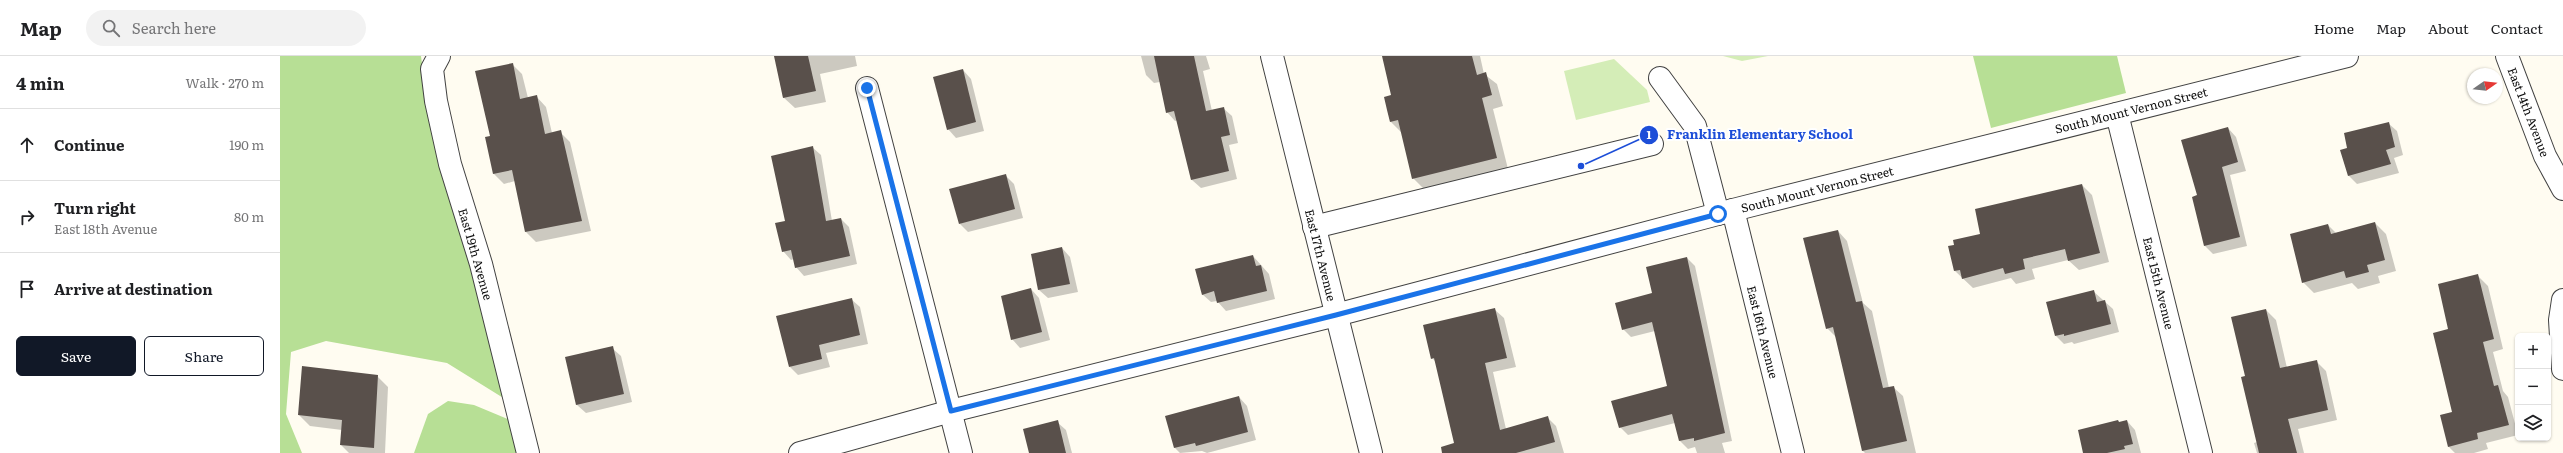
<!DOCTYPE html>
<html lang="en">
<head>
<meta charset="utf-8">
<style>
	body { margin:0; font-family:Literata,serif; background:#f2f2f2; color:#202124 }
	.controls { position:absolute; right:12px; bottom:12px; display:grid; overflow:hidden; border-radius:6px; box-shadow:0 1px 3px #0004 }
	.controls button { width:36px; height:36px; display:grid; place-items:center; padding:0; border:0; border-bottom:1px solid #e0e0e0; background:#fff; color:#202124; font:20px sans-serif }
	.compass { position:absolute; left:2187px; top:12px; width:36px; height:36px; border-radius:50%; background:#fff; box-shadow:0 1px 3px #0004; rotate:76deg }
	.stop { position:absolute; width:12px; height:12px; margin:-9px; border:3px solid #1a73e8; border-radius:50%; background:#fff }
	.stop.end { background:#1a73e8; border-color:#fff; box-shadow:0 1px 4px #0008 }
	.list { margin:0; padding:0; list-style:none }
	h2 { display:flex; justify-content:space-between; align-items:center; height:52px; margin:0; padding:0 16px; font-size:17px }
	h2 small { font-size:13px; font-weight:400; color:#757577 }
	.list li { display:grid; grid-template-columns:26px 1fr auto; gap:12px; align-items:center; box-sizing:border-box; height:72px; padding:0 16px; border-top:1px solid #e0e0e0 }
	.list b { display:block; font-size:15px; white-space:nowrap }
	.list p { margin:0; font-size:13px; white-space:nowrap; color:#757577 }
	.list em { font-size:13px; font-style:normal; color:#757577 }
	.actions { display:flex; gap:8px; padding:12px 16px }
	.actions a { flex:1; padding:9px 0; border:1px solid #111827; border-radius:6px; text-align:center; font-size:14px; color:#111827 }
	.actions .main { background:#111827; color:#fff }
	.icon { flex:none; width:22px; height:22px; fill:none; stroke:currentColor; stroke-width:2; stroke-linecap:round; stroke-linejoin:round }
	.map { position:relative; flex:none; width:2283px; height:397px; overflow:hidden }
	header { display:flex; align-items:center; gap:24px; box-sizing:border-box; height:56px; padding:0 20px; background:#fff; border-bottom:1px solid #e0e0e0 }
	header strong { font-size:19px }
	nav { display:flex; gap:22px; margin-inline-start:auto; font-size:14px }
	.search { width:280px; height:36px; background:#f2f2f2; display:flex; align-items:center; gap:10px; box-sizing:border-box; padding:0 14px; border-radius:22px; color:#757577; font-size:15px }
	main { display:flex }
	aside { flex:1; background:#fff }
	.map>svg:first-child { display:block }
</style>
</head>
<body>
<header>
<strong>Map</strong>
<div class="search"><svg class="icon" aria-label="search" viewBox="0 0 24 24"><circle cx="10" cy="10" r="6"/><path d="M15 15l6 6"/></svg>Search here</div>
<nav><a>Home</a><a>Map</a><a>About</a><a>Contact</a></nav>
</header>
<main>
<aside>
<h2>4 min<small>Walk · 270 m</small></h2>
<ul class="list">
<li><svg class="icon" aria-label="ahead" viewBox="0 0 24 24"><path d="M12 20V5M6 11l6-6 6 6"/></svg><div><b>Continue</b></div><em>190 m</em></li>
<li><svg class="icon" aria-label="right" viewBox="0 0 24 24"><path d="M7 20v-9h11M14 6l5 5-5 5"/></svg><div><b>Turn right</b><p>East 18th Avenue</p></div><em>80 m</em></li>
<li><svg class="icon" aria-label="arrive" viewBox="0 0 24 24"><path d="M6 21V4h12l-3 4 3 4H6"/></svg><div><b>Arrive at destination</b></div></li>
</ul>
<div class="actions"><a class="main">Save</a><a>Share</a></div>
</aside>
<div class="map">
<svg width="2283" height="397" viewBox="0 0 2283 397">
	<rect width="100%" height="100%" fill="#fffcf1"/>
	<g fill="#d4edb7">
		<polygon points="1443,0 1488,0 1462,5"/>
		<polygon points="1334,3 1367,34 1370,46 1296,64 1284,15"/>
	</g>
	<g fill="#b7df95">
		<polygon points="0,0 141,0 147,46 195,215 225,343 167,307 46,285 11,296 6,358 22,397 0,397"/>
		<polygon points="1693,0 1837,0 1846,37 1711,72"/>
		<polygon points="168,345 194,349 230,364 238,397 134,397 148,358"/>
	</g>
	<g fill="#0003">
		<polygon points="495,0 575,0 577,10 540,18 546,46 515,52 503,41"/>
		<polygon points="861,0 926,0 930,13 923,15 932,55 943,52 952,60 958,87 949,89 957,123 921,132 912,124 898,64 895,65 887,56 880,26 874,27 866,19"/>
		<polygon points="1103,0 1200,0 1204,18 1217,28 1223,50 1213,53 1228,113 1144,133 1133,122 1122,77 1111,66 1113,40"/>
		<polygon points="232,8 242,18 248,42 256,40 266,51 272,77 280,76 290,86 311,175 256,186 246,176 235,125 224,128 214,118 211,81"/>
		<polygon points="683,14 691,23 704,75 676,82 668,73"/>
		<polygon points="2108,67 2117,75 2123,99 2114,102 2119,117 2077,128 2069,120 2062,95 2068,93"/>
		<polygon points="1948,72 1956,81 1966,115 1950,119 1967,190 1933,198 1925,190 1913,141 1918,140"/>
		<polygon points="532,91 541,99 552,165 561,163 569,171 577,208 524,220 516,211 514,203 511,204 503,195 506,166"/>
		<polygon points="725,119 734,128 743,162 688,176 680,168"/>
		<polygon points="1802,129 1812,139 1829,206 1799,214 1788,204 1752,213 1755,223 1736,228 1731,222 1693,232 1675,215 1669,191 1701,178"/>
		<polygon points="2095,167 2106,178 2116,215 2098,220 2100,227 2078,233 2072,227 2034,237 2023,226 2048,169 2056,177"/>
		<polygon points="1558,175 1567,185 1583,247 1592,255 1609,332 1613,331 1623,340 1636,397 1585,397 1583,395 1557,282 1547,272"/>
		<polygon points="782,192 790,201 798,236 768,242 759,234"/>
		<polygon points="973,200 989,218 995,243 946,255 937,245 931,246 922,238"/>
		<polygon points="1407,202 1415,210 1452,385 1442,387 1445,397 1417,397 1415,391 1408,393 1400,385 1395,367 1348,379 1340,371 1388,331 1375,275 1351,281 1343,273"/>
		<polygon points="2198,220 2208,230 2223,293 2213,296 2223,335 2228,341 2238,379 2206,387 2208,393 2194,397 2175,397 2169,391 2173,356 2170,274"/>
		<polygon points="751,233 759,242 770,284 740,292 732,283"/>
		<polygon points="1813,235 1833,253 1839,276 1794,288 1792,286 1784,288 1776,280"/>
		<polygon points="571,243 580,251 588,288 546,297 550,311 518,319 510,311"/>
		<polygon points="1214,253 1224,262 1236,311 1213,316 1226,373 1267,361 1276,370 1284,397 1177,397 1156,306 1152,302"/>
		<polygon points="1986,254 1996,264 2007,312 2036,305 2046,315 2057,364 2018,373 2024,397 1977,397 1974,387 1977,386 1966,321"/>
		<polygon points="332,292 341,300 352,346 306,357 297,349 286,302"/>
		<polygon points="97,320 108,331 105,397 69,397 61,389 62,374 30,370 19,359"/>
		<polygon points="959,341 967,350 976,384 927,397 922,395 900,397 895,392 886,361"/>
		<polygon points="1847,365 1855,374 1861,397 1805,397"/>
		<polygon points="777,366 786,374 792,397 750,397"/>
	</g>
	<g fill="#59504b">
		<polygon points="494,0 528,0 536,35 503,42"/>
		<polygon points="874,0 914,0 926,55 944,51 950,79 941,81 949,115 911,124 894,55 886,57"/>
		<polygon points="1102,0 1192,0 1197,19 1206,16 1212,39 1202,42 1217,102 1132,123 1118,64 1110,66 1107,54 1104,41 1111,39"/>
		<polygon points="233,7 240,43 257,39 265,78 281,74 302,165 245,176 232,114 213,118 205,81 210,80 195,15"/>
		<polygon points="683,13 696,66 667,74 653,21"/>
		<polygon points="2109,66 2115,91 2106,94 2111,108 2068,120 2060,94 2067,92 2064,77"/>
		<polygon points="1948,71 1958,106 1942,111 1960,181 1924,190 1912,141 1917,139 1901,84"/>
		<polygon points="533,90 546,165 561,162 570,200 515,212 511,194 502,196 495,167 505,165 491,100"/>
		<polygon points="726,118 735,153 679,168 669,133"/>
		<polygon points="1802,128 1820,197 1788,205 1785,193 1743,203 1745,213 1725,218 1723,212 1682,223 1680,214 1674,215 1668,190 1674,189 1673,184 1700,178 1695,153"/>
		<polygon points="2095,166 2105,204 2087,209 2089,216 2066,222 2064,215 2022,227 2010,178 2048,168 2051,178"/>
		<polygon points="1558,174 1576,246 1582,245 1603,332 1614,330 1627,385 1582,395 1553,271 1546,273 1523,182"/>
		<polygon points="782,191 790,228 758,234 751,198"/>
		<polygon points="973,199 976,210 981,209 987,235 937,247 934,235 922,239 915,213"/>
		<polygon points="1407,201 1445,377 1414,385 1414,382 1399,385 1392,358 1339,372 1331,345 1387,330 1372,266 1342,274 1335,247 1372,237 1366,211"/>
		<polygon points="2198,218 2214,283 2203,286 2214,330 2218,329 2229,369 2197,377 2198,383 2168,391 2160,359 2172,356 2153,277 2168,273 2158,228"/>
		<polygon points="751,232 762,276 731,284 721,240"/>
		<polygon points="1814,234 1817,246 1825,244 1831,268 1784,280 1784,278 1775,280 1766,246"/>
		<polygon points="572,242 580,279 539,289 542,303 509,311 496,260"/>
		<polygon points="1215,252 1227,302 1205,307 1220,374 1268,360 1275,386 1236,397 1162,397 1161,391 1174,387 1154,302 1151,303 1143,269"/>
		<polygon points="1986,253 2000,312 2037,304 2048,354 2008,363 2017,397 1979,397 1961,321 1965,320 1951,261"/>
		<polygon points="333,290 344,338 296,349 285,301"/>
		<polygon points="22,310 98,319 94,392 60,389 62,364 18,359"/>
		<polygon points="959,340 968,376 916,390 915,387 894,392 885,360"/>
		<polygon points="778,364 786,397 749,397 743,373"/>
		<polygon points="1838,364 1839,366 1847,364 1853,388 1844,390 1845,393 1827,397 1803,397 1798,374"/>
	</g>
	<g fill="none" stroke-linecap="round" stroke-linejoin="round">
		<g stroke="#424242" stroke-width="24">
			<g id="minor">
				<polyline points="159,0 152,13 156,45 170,108 201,208 248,397"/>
				<polyline points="992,0 1091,397"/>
				<polyline points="2227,0 2265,100 2283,133"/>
				<polyline points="1380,22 1415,70 1438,158"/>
				<polyline points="587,32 681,397"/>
				<polyline points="1837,58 1921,397"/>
				<polyline points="1453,154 1513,397"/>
				<polyline points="1034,171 1372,88"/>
				<polyline points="2283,244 2280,264 2283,313"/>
				<polyline points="520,397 671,355 1056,259 1453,154 2067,0"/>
			</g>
		</g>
		<use href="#minor" stroke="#fff" stroke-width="22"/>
	</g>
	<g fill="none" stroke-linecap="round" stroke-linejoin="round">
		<polyline stroke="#1a73e8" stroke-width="5" points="587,32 671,355 1056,259 1438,158"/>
	</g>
	<g text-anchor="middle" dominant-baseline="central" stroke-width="4" stroke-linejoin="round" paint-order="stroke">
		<g font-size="12" fill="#0f0f0f" stroke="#fff">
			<text transform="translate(1851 54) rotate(-14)">South Mount Vernon Street</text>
			<text transform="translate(2249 56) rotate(69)">East 14th Avenue</text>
			<text transform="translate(1537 133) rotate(-14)">South Mount Vernon Street</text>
			<text transform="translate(196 198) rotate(74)">East 19th Avenue</text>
			<text transform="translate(1041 199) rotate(76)">East 17th Avenue</text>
			<text transform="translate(1879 227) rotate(76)">East 15th Avenue</text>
			<text transform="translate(1483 276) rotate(76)">East 16th Avenue</text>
		</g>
	</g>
	<path fill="none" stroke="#1d4ed8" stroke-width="1.5" d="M1301 110L1369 79"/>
	<g fill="#1d4ed8" stroke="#fff" stroke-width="1.5">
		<circle cx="1301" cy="110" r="4"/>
		<circle cx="1369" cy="79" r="10"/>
	</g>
	<g font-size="12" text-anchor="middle" font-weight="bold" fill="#fff">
		<text x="1369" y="83">1</text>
	</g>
	<g font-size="13" text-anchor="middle" font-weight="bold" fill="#1d4ed8" stroke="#fff" stroke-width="4" stroke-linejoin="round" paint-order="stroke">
		<text x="1480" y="83">Franklin Elementary School</text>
	</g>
</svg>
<div class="controls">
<button>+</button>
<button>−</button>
<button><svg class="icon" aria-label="layers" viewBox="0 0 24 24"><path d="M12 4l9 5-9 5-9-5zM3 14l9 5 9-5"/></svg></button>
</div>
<svg class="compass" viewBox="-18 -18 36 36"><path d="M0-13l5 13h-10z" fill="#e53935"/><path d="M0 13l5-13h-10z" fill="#757577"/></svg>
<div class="stop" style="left:1438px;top:158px"></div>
<div class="stop end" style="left:587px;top:32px"></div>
</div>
</main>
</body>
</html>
